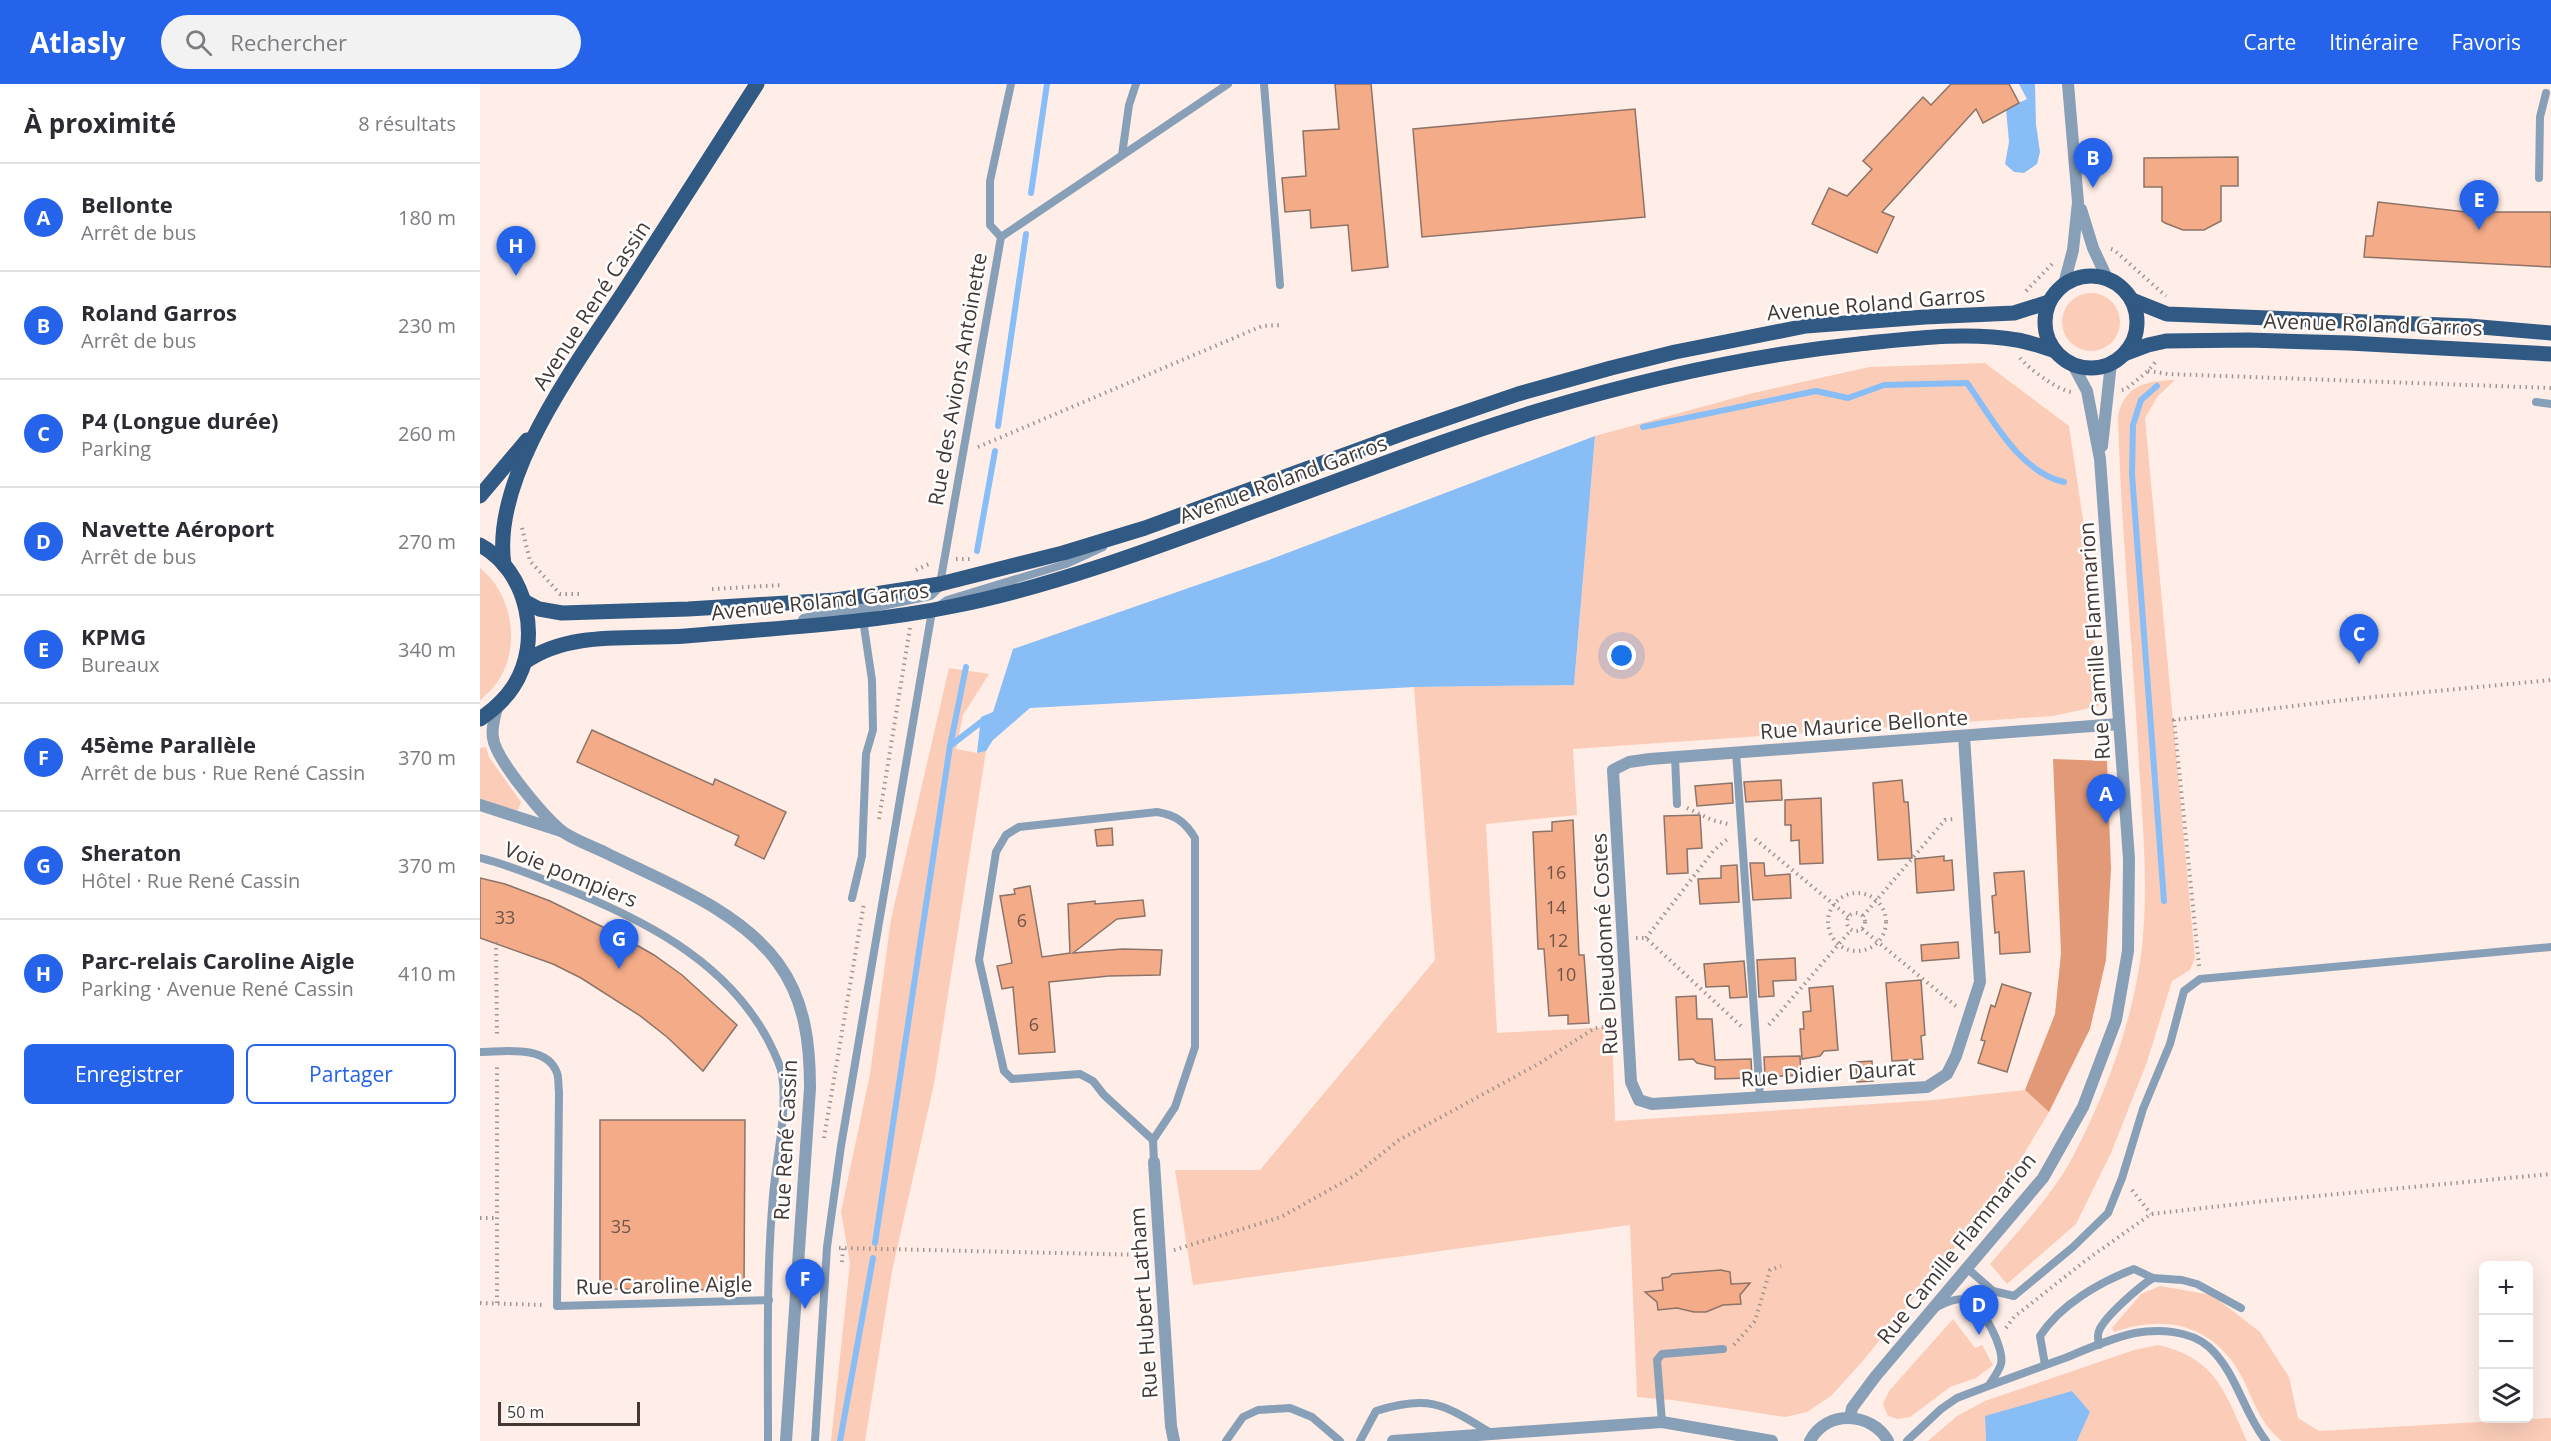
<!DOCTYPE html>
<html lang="fr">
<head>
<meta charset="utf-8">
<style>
	body { margin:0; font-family:"Open Sans",sans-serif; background:#f2f2f3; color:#2b2b33 }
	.controls { position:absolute; right:18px; bottom:18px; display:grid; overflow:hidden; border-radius:9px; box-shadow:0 6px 24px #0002 }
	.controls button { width:54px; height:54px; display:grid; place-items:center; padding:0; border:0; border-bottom:2px solid #e1e1e2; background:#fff; color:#2b2b33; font:30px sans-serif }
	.scale { position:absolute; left:18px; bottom:15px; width:142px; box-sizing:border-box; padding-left:6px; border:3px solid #433834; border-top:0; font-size:16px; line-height:21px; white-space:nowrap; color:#433834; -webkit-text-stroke:4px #fff; paint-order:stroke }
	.you { position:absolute; left:1142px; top:572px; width:21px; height:21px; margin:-15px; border:4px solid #fff; border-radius:50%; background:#1a73e8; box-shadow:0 0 0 9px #1a73e833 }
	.badge { display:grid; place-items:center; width:39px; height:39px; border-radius:50%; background:#2563eb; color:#fff; font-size:20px; font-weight:700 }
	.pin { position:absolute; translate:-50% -50px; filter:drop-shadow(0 2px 3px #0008) }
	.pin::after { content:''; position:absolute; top:32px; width:21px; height:18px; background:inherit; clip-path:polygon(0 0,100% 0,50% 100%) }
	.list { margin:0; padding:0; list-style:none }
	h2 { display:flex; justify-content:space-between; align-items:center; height:78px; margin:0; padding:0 24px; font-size:26px }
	h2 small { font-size:20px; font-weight:400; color:#7c7c81 }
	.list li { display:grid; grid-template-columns:39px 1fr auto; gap:18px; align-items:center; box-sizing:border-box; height:108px; padding:0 24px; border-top:2px solid #e1e1e2 }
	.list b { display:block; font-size:22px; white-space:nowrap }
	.list p { margin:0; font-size:20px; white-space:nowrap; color:#7c7c81 }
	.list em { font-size:20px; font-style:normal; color:#7c7c81 }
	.actions { display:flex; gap:12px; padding:18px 24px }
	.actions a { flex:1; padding:14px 0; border:2px solid #2563eb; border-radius:9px; text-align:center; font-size:21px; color:#2563eb }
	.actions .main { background:#2563eb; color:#fff }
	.icon { flex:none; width:33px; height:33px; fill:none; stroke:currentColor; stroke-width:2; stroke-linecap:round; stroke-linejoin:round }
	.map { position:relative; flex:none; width:2071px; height:1357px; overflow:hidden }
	header { display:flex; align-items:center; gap:36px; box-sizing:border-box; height:84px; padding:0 30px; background:#2563eb; color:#fff }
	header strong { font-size:28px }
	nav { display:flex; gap:33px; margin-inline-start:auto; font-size:21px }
	.search { width:420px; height:54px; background:#f2f2f3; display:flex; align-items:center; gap:15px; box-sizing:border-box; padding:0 21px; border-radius:33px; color:#7c7c81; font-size:22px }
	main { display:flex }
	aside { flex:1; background:#fff }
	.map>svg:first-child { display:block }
</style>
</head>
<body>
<header>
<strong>Atlasly</strong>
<div class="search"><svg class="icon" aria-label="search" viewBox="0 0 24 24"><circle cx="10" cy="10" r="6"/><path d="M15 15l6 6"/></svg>Rechercher</div>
<nav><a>Carte</a><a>Itinéraire</a><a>Favoris</a></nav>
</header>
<main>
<aside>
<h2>À proximité<small>8 résultats</small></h2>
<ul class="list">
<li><span class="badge">A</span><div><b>Bellonte</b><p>Arrêt de bus</p></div><em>180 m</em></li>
<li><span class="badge">B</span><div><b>Roland Garros</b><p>Arrêt de bus</p></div><em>230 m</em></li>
<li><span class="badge">C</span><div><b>P4 (Longue durée)</b><p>Parking</p></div><em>260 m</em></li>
<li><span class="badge">D</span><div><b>Navette Aéroport</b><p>Arrêt de bus</p></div><em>270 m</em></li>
<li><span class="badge">E</span><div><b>KPMG</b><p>Bureaux</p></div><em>340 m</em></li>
<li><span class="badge">F</span><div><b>45ème Parallèle</b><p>Arrêt de bus · Rue René Cassin</p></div><em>370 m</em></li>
<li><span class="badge">G</span><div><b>Sheraton</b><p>Hôtel · Rue René Cassin</p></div><em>370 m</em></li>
<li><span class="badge">H</span><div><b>Parc-relais Caroline Aigle</b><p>Parking · Avenue René Cassin</p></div><em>410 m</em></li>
</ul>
<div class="actions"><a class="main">Enregistrer</a><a>Partager</a></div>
</aside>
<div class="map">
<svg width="2071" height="1357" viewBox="0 0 2071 1357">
	<rect width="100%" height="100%" fill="#ffeee7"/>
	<g fill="#fbcdb8">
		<circle cx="1611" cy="238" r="29"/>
		<polygon points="1505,279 1589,342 1604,442 1619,622 1573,632 1093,665 1097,731 1006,740 1017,949 1132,943 1135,1037 1454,1016 1545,1006 1569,1028 1526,1100 1382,1278 1351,1312 1327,1328 1305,1333 1192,1316 1157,1313 1150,1141 713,1201 695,1086 780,1086 955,876 934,603 1094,601 1115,352 1269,310 1389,283"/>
		<path d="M1695,296L1678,312L1665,334L1715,874L1710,886L1692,897L1667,978L1631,1069L1596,1140L1527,1200L1510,1180C1538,1147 1570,1114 1591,1076C1625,1012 1651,943 1661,871C1669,808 1663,744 1659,681C1653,565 1641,448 1638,332C1645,300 1667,297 1695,296Z"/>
		<path d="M0,484C33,510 42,565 16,600C12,606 5,611 0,617Z"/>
		<polygon points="469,584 509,590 483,631 476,665 497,669 506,667 454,1000 412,1187 385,1357 351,1357 370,1179 361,1128 390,990 411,835"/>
		<polygon points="6,663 9,673 41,718 38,726 33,727 0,716 0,664"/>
		<path d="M1680,1202L1732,1211L1780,1248L1809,1293L1818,1334L1839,1347L2071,1334V1357H1802C1781,1341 1774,1318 1763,1295C1736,1242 1688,1229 1634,1248L1632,1244L1661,1210Z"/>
		<polygon points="1473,1235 1495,1264 1502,1261 1513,1281 1496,1294 1470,1303 1430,1333 1418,1335 1408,1332 1403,1320 1409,1307"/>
		<path d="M1678,1261C1736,1274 1745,1308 1767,1357H1597L1610,1328L1505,1332L1506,1357H1448L1477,1332L1505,1317L1654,1266Z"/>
	</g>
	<polygon fill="#e19977" points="1573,675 1627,677 1631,784 1626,876 1610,945 1569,1028 1545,1006 1575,930 1581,869"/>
	<g fill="#88bdf6">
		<polygon points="1539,0 1555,0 1556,40 1560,68 1557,80 1544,89 1534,88 1525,80 1529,58 1526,25 1547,15"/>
		<polygon points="1115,352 1094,601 934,603 550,624 513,656 506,667 497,669 501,633 513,628 533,565 789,476"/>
		<polygon points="1592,1307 1610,1328 1597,1357 1506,1357 1505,1332"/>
	</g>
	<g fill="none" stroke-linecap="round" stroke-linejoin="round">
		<g stroke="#88bdf6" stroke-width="6">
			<polyline points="551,109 567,0"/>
			<polyline points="1677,302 1661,316 1653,341 1652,390 1684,817"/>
			<polyline points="518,342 546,150"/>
			<path d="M1163,343L1336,307L1368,314L1404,301L1487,299C1512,334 1539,388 1584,398"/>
			<polyline points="497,467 515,367"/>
			<polyline points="470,662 505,635"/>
			<polyline points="395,1159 470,662 486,583"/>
			<polyline points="360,1357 393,1174"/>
		</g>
	</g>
	<g fill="#f4ab88" stroke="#8c7469" stroke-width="1.5">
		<polygon points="855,0 891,0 908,183 872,187 868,141 831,144 830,126 805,128 802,94 826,92 823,47 859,45"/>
		<polygon points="1471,0 1529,0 1539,19 1503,39 1496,25 1402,128 1414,133 1397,169 1332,140 1349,104 1367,112 1392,85 1383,77 1443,13 1451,21"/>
		<polygon points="1155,25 1165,133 942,153 933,45"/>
		<polygon points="1758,73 1758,102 1741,102 1741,137 1724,146 1703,146 1685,139 1682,137 1682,103 1664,103 1664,74"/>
		<polygon points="1898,118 1986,128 2071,128 2071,183 1884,173 1886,152 1893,152"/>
		<polygon points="112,646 233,701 235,695 306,728 284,775 255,761 259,752 97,678"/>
		<polygon points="1301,696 1302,716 1266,718 1264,698"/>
		<polygon points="1422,696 1424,718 1428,718 1432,774 1398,776 1393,699"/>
		<polygon points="1252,699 1253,719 1217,722 1215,702"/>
		<polygon points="1341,714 1343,779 1320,780 1319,756 1311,757 1311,741 1305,741 1305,716"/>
		<polygon points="1220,731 1222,764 1207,765 1208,789 1187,790 1184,732"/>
		<polygon points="1093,736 1099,871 1104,871 1109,939 1088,940 1088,931 1069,932 1064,865 1058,865 1053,748 1072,747 1072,738"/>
		<polygon points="632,744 633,761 617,762 615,746"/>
		<polygon points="1464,772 1464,777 1472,776 1474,806 1437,809 1435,775"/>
		<polygon points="1270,779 1284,779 1285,792 1310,790 1311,814 1273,816"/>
		<polygon points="1257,781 1259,818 1220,820 1218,795 1241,794 1241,782"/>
		<polygon points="1544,787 1550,868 1520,870 1519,848 1515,849 1512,812 1516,811 1514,789"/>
		<polygon points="0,794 25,800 70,817 139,851 174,871 202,891 257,941 223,987 187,953 159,931 101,894 73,880 0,854"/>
		<polygon points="550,802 562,873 590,869 588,820 615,817 615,820 663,816 665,832 637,835 593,869 642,865 682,866 680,891 629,892 569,898 575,968 539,970 533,903 522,905 517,882 532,879 520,812 535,810 534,805"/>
		<polygon points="1478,858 1479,874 1442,877 1441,861"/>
		<polygon points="1315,874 1316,896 1293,897 1294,912 1279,913 1277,876"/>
		<polygon points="1264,877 1267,913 1250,914 1249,902 1226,903 1224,880"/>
		<polygon points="1441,896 1445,951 1441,952 1443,975 1412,977 1406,899"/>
		<polygon points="1522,900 1551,909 1527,988 1498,979 1505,957 1501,956 1511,921 1515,923"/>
		<polygon points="1353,902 1358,966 1344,967 1340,972 1322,975 1320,945 1324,945 1323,928 1331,927 1329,904"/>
		<polygon points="1216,912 1217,935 1232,935 1235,976 1271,975 1272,994 1235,995 1235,983 1217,979 1213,975 1199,976 1196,913"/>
		<polygon points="1320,972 1321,991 1285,993 1284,973"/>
		<polygon points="1392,977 1393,997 1377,998 1376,978"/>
		<polygon points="120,1036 265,1036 264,1206 120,1205"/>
		<polygon points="1241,1186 1250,1188 1251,1200 1270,1199 1260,1211 1261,1220 1243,1221 1226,1228 1214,1228 1197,1224 1178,1226 1177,1218 1165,1208 1183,1206 1182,1194 1189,1193 1192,1190"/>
	</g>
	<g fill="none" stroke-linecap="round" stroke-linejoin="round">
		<g stroke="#a2948e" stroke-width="4" stroke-dasharray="1.5 4.5" stroke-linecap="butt">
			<polyline points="1631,165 1634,166 1686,212"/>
			<polyline points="1546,207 1574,178"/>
			<path d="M1540,274C1549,285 1580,308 1593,308"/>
			<polyline points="1668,287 1688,290 2071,304"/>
			<polyline points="1642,306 1646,305 1668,287 1677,276"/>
			<polyline points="498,363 782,242 803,241"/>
			<polyline points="42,444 50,477 80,510 102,510"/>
			<polyline points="476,475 492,475"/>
			<polyline points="436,486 451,479"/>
			<polyline points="232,505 302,501"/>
			<polyline points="1207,724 1232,736 1248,740"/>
			<polyline points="399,735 430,544"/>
			<polyline points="1275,755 1369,833"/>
			<circle cx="1377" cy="838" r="29"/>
			<circle cx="1376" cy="838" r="9"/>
			<polyline points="1383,832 1465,736 1474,735"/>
			<polyline points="1382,845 1477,923"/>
			<polyline points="1156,854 1166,854 1263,944"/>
			<polyline points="1166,854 1234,766 1250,753"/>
			<polyline points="16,858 17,954"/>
			<polyline points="1719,882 1694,636 1873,615 2071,596"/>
			<polyline points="1289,941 1371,846"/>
			<polyline points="344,1054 384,819"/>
			<polyline points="1652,1106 1671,1130"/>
			<polyline points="0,1134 18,1134"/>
			<polyline points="359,1164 666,1171"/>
			<polyline points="694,1166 801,1133 874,1092 919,1056 1060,979 1115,944 1135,942"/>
			<polyline points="362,1178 363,1164"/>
			<polyline points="0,1219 65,1221"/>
			<polyline points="17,1219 17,980"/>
			<polyline points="1526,1244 1534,1233 1605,1177 1671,1130 1794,1116 2071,1090"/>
			<polyline points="1254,1261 1275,1237 1290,1186 1301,1182"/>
		</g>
		<g stroke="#889fb8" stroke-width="8">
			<polyline points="784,0 800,201"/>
			<polyline points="642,71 649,21 656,0"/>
			<polyline points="2059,94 2060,33 2066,9"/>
			<polyline points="521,153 510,141 510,97 531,0"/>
			<polyline points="2056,318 2071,320"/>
			<polyline points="460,500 521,153 748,0"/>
			<polyline points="1256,668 1280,1013"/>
			<polyline points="1195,673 1197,720"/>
			<path d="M0,774C26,780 52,791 77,801C159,833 245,875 288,956C293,966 300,979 302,990C308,1027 296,1074 293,1112C286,1193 288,1275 288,1357"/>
			<polyline points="372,814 382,772 386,670 393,646 392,596 383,536"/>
			<path d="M0,968C23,968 67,960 77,989C79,994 78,1002 79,1008L77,1222L289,1216"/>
			<path d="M673,1056L624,1011L613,997L600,990L532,995L524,987L499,876L516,768L526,751L539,743L677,728C696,731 705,738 715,754V963L695,1023L673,1056L674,1078"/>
			<polyline points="1488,1185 1513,1207 1534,1212 1593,1163 1628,1129 1642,1094 1663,1025 1690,960 1704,907 1720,895 2071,863"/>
			<path d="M1455,1224C1465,1219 1476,1213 1487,1216C1502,1220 1525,1265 1521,1280C1519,1287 1513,1295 1509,1301"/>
			<path d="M1619,1261C1618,1256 1617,1251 1619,1247C1624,1233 1660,1202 1673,1194"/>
			<path d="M1565,1281L1560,1252C1581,1220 1620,1198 1654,1185L1673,1194L1702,1196L1717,1200L1761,1224"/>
			<polyline points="1182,1338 1177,1276 1182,1270 1243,1265"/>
			<polyline points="335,1357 347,1163 361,1062 452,527 467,516 586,480 623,463"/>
			<polyline points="746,1357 763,1333 778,1326 810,1324 832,1333 860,1357"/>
			<path d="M880,1357L896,1327C951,1310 964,1321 1011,1349"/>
			<path d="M1427,1357L1461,1325L1477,1314C1513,1300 1549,1287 1585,1274C1607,1265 1631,1254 1655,1249C1678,1245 1710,1246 1729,1263C1757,1289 1763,1328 1786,1357"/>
		</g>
		<g stroke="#889fb8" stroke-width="12">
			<polyline points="1601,125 1613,164 1627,194"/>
			<polyline points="1584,200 1593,166 1598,118 1588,0"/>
			<polyline points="1622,362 1631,279"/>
			<polyline points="324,536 450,510 460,500"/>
			<polyline points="1484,652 1500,898 1476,972 1467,990 1447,1003 1172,1020 1159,1016 1151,998 1133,686 1149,678 1170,675 1639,640"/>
			<polyline points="674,1078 691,1342 694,1357"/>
			<polyline points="1370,1334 1372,1324 1395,1293 1563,1094 1603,1023 1636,936 1648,867 1649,775 1620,375 1607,307 1593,281"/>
			<polyline points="913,1357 1182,1338 1292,1357"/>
			<path d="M1330,1357C1346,1325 1392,1328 1408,1357"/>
		</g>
		<g stroke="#889fb8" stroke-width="12">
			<path d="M17,623C15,633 11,644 13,654C16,676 65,734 83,748C95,756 111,762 124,768C182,797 259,825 298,879C325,916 330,959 330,1004L306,1357"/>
			<polyline points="0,721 81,747"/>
		</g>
		<g stroke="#305984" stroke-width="15">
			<circle cx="1611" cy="238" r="46"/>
			<polyline points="1652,216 1687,230 1989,242 2071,249"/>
			<polyline points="1644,270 1668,261 1686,257 1768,256 1869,259 2071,270"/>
			<polyline points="0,412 47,356"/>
			<path d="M0,461C48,487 63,558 33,603C24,617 13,626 0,635"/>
			<path d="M24,481C10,388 106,268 154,192C195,128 236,64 277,0"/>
			<polyline points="44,517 59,525 82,529 208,525 356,516 460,500 583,469 665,444 927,348 1038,310 1131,284 1195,268 1326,242 1445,233 1534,229 1569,218"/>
			<path d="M45,578C90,546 153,556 206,552C295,544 386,540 474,522C583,500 687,459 791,421C880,389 970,353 1061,326C1165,295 1271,271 1379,260C1429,255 1486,247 1537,256C1550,258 1563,263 1575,267"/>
		</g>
	</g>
	<g text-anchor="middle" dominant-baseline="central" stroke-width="5" stroke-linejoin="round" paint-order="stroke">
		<g font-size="18" fill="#6f5549">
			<text x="1076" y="788">16</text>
			<text x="1076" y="823">14</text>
			<text x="25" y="833">33</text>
			<text x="542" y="836">6</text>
			<text x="1078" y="856">12</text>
			<text x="1086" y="890">10</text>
			<text x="554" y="940">6</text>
			<text x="141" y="1142">35</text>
		</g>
		<g font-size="21" fill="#433834" stroke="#fff">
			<text transform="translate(1396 219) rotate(-5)">Avenue Roland Garros</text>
			<text transform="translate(111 221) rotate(-57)">Avenue René Cassin</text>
			<text transform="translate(1893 240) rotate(2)">Avenue Roland Garros</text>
			<text transform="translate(477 295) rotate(-80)">Rue des Avions Antoinette</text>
			<text transform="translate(803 395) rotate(-20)">Avenue Roland Garros</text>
			<text transform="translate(340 517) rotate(-6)">Avenue Roland Garros</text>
			<text transform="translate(1614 557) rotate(-94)">Rue Camille Flammarion</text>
			<text transform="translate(1384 640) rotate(-4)">Rue Maurice Bellonte</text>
			<text transform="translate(91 790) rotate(22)">Voie pompiers</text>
			<text transform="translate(1124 860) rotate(-93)">Rue Dieudonné Costes</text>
			<text transform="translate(1348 989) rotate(-4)">Rue Didier Daurat</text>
			<text transform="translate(305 1056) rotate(-87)">Rue René Cassin</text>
			<text transform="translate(1476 1164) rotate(-51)">Rue Camille Flammarion</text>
			<text transform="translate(184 1201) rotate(-1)">Rue Caroline Aigle</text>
			<text transform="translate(663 1219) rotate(-94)">Rue Hubert Latham</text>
		</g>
	</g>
</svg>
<div class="controls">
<button>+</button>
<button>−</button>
<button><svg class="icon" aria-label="layers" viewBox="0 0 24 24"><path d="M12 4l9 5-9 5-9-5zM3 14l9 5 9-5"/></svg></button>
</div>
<div class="scale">50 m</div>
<div class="you"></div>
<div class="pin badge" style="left:1626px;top:740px">A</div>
<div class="pin badge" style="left:1613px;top:104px">B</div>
<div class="pin badge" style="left:1879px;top:580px">C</div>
<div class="pin badge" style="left:1499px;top:1251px">D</div>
<div class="pin badge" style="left:1999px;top:146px">E</div>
<div class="pin badge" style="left:325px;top:1225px">F</div>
<div class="pin badge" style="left:139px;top:885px">G</div>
<div class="pin badge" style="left:36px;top:192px">H</div>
</div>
</main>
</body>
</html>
